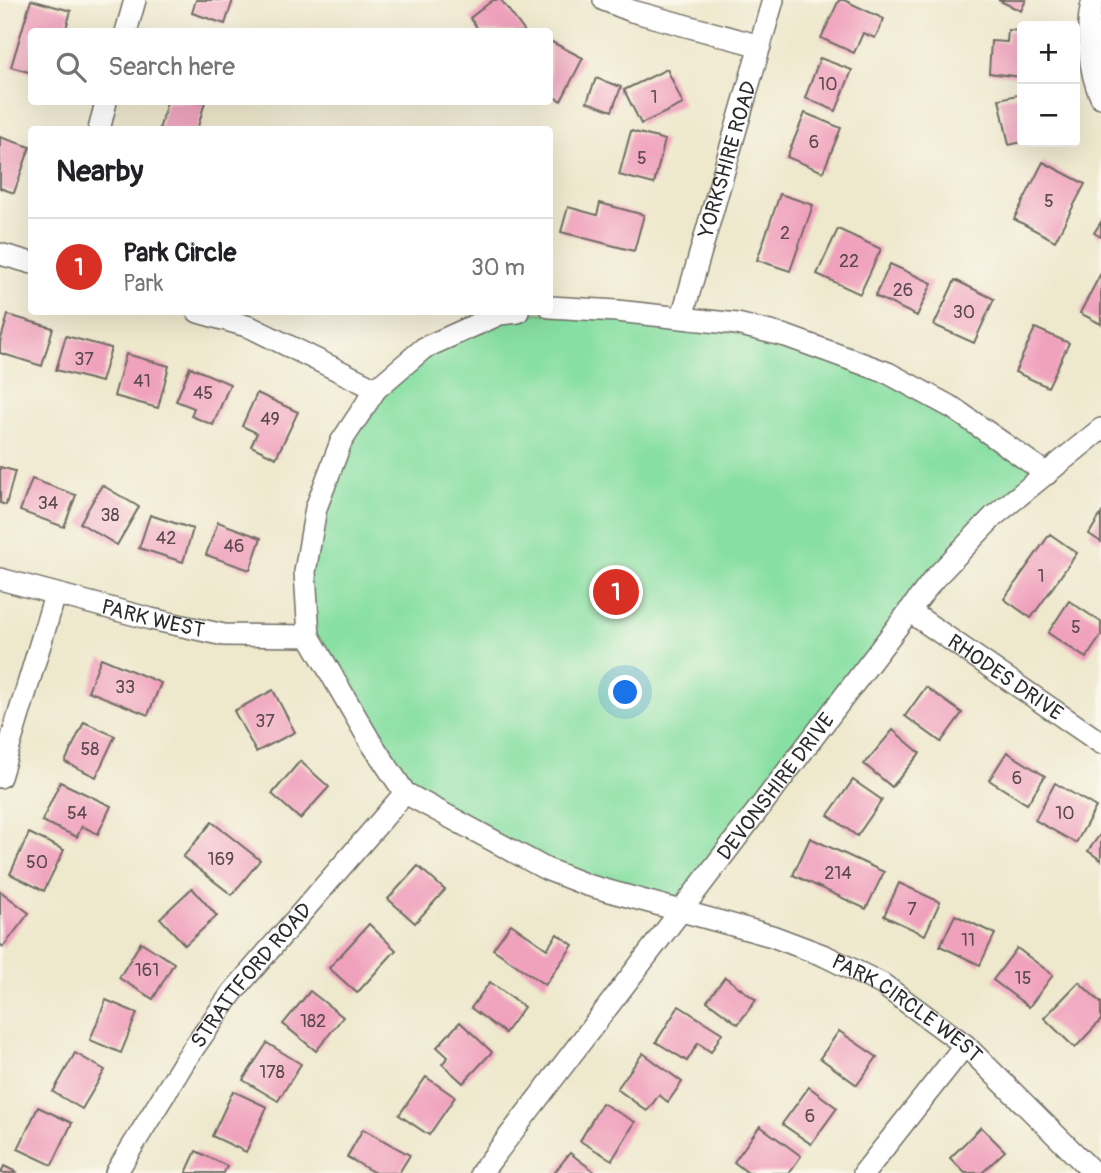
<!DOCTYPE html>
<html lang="en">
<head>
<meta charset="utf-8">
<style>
	body { margin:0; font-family:Pangolin,sans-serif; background:#f2f2f2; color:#202124 }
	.controls { position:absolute; right:21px; top:21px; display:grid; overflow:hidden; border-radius:7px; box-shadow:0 7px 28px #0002 }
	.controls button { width:63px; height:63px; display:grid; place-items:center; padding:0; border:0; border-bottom:2px solid #e0e0e0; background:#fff; color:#202124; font:35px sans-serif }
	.you { position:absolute; left:626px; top:693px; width:24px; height:24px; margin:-18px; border:5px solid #fff; border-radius:50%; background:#1a73e8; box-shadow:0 0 0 10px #1a73e833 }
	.badge { display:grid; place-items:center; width:46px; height:46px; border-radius:50%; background:#d93025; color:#fff; font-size:23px; font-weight:700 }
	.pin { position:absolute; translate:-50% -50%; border:4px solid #fff; box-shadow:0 2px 7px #0006 }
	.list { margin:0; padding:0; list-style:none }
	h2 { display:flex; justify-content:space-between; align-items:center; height:91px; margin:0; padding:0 28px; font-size:30px }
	h2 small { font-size:23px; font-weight:400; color:#757577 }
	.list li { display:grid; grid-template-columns:46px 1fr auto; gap:21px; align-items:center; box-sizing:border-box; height:98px; padding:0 28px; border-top:2px solid #e0e0e0 }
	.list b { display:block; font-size:26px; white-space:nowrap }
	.list p { margin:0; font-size:23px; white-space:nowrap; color:#757577 }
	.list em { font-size:23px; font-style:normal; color:#757577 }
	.icon { flex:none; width:38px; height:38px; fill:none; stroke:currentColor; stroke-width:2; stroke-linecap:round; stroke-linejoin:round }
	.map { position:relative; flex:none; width:1101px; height:1173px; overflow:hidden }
	.search { position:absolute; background:#fff; box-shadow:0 7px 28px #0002; left:28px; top:28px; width:525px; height:77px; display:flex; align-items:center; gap:18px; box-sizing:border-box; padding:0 24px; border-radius:7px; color:#757577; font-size:26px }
	.panel { position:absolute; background:#fff; box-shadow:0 7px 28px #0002; left:28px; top:126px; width:525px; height:189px; border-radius:7px }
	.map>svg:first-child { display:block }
</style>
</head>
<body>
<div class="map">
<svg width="1101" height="1173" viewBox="0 0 1101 1173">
	<rect width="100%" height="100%" fill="#fbf7ec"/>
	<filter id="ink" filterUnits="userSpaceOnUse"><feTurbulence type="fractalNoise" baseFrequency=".0143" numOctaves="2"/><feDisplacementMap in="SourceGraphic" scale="14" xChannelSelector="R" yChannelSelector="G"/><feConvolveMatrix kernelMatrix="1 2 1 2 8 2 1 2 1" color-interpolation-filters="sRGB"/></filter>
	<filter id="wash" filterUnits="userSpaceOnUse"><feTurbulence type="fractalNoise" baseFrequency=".00686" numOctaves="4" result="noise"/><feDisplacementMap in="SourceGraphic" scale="28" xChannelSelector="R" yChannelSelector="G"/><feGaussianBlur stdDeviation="1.57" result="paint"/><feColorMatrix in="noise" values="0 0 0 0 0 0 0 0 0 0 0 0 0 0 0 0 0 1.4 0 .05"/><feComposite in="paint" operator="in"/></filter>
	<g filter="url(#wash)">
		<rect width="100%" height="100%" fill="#eee8cd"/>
		<polygon fill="#87dfa3" stroke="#598567" stroke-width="2" points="518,312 682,317 888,373 1047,474 986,521 680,911 587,885 405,793 309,636 305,572 341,442 424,348"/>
		<g id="blocks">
			<g fill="#f0a2bd">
				<polygon points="31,0 71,11 65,32 32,32 32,73 11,67"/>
				<polygon points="196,0 233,0 225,24 192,13"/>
				<polygon points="493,0 501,0 525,32 480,32 470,18"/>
				<polygon points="839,0 844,0 884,19 875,38 863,33 854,53 821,38"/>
				<polygon points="998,0 1026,0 1021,11"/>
				<polygon points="1008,30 1022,31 1022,77 989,73 991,41 1007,42"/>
				<polygon points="550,41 583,58 561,101 550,95"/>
				<polygon points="820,58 852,70 836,111 805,98"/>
				<polygon points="667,69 683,104 641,124 624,90"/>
				<polygon points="596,78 621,87 612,111 587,102"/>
				<polygon points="1022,94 1022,142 1009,145 999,99"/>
				<polygon points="167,102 205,102 197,130 159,130"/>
				<polygon points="805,113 841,128 823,172 787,157"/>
				<polygon points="631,131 665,140 654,184 619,175"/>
				<polygon points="0,137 30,147 14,193 0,188"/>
				<polygon points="1043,162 1085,184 1055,241 1014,219"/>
				<polygon points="780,194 813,205 790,271 757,260"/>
				<polygon points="600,203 644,215 634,251 561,232 568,207 597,215"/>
				<polygon points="1101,222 1101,237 1094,233"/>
				<polygon points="838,229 881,249 860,294 817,274"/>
				<polygon points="890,264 932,283 917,316 875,296"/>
				<polygon points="1101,273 1101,324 1080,313"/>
				<polygon points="955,280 994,299 974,343 934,325"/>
				<polygon points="8,315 53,328 42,366 0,353 0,342"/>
				<polygon points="1035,328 1069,343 1048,387 1015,372"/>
				<polygon points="66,336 111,348 101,382 56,370"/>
				<polygon points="126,354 169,366 158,408 114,396"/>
				<polygon points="190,367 230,384 213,425 191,416 194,408 176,401"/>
				<polygon points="257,393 298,412 276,458 251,446 257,433 242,426"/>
				<polygon points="0,467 15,471 6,505 0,503"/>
				<polygon points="32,479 76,495 64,527 20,511"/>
				<polygon points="102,485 139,507 117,545 80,523"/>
				<polygon points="1101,514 1101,542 1089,534"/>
				<polygon points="150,515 193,529 183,562 139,548"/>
				<polygon points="218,522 261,538 250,570 206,555"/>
				<polygon points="1050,534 1077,553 1031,618 1004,599"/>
				<polygon points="1069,601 1101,622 1101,636 1086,658 1048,633"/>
				<polygon points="101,658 161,683 148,715 88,691"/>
				<polygon points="926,687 962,713 941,742 905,716"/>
				<polygon points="273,690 295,732 256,752 234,711"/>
				<polygon points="84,722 115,736 96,777 65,762"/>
				<polygon points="893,730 920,753 892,787 864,764"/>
				<polygon points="1007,752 1045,776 1027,804 989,780"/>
				<polygon points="300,761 329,787 300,819 272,794"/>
				<polygon points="853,780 882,800 857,836 828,815"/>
				<polygon points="60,782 111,806 98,834 82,826 77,837 42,821"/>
				<polygon points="1055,783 1096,807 1076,843 1035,820"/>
				<polygon points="212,822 260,860 232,895 183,857"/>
				<polygon points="29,833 64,850 44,891 10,874"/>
				<polygon points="1101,833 1101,860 1088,851"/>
				<polygon points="810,838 884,872 866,909 793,875"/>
				<polygon points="418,866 445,890 415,923 388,899"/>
				<polygon points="899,883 940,902 925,935 884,916"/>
				<polygon points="192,888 217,916 185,945 160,918"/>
				<polygon points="0,891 29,913 3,947 0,944"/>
				<polygon points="955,915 995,934 980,965 940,946"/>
				<polygon points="369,924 396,950 357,993 329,968"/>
				<polygon points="511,924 547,949 557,934 573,945 545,985 493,949"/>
				<polygon points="141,942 174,963 153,999 119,978"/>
				<polygon points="1017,948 1053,975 1029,1007 993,980"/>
				<polygon points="725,977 756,1000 738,1024 707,1001"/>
				<polygon points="490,982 524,1007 505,1033 471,1008"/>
				<polygon points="1079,982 1101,1003 1101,1020 1075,1048 1044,1018"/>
				<polygon points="310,991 343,1017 316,1051 283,1024"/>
				<polygon points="106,1000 137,1013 121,1053 90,1040"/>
				<polygon points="679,1006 722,1033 711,1052 698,1043 687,1061 656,1042"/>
				<polygon points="460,1022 492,1052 463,1083 442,1064 448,1057 437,1047"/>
				<polygon points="839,1031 877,1057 857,1085 820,1058"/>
				<polygon points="267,1043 301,1064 278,1101 243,1080"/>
				<polygon points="75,1053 105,1070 82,1109 53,1092"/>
				<polygon points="643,1053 682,1082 668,1102 659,1095 647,1111 617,1089"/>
				<polygon points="426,1077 455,1097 429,1135 399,1115"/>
				<polygon points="809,1087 837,1108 811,1144 782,1124"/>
				<polygon points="233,1091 267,1107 246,1152 212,1136"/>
				<polygon points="602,1103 635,1122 612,1160 580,1141"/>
				<polygon points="38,1107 72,1123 52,1165 18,1149"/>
				<polygon points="760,1126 801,1156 789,1173 748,1173 734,1162"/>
				<polygon points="981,1127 1005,1151 982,1173 965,1173 950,1158"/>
				<polygon points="363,1129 410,1155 399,1173 375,1173 347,1157"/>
				<polygon points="196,1151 227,1166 224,1173 186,1173"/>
				<polygon points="570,1153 596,1173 554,1173"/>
				<polygon points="4,1166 18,1173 1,1173"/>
			</g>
		</g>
	</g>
	<g filter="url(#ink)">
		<use href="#blocks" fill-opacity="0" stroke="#6f6d64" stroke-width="2"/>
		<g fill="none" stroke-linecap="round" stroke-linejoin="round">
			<g stroke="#6f6d64" stroke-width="24">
				<g id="street">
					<polyline points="604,0 632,11 760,46"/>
					<path d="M1093,0C1085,27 1089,72 1101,97"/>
					<polyline points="126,32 135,0"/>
					<polyline points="99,130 106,102"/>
					<polyline points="0,254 32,263"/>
					<polyline points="550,307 617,311 737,324 786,336 888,373 953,408 1047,474"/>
					<polyline points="198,312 250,327 376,389"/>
					<path id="s1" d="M518,312L500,314L424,348L376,389L341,442L316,508L305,572L309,636L370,741L405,793L546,869L587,885L772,936L825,956L882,984L965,1045L1094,1173"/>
					<path id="s2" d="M682,317L773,0"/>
					<path id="s3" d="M0,579L151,619L224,635L309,636"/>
					<path id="s4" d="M909,611L1101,743"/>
					<polyline points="0,777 55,595"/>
					<path id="s5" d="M116,1173L186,1059L232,993L405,793"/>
					<path id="s6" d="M481,1173L933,580L994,516L1101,429"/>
					<polyline points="864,1173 965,1045"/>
				</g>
			</g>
			<use href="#street" stroke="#fff" stroke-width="21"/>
		</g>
	</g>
	<g text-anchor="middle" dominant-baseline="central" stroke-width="5" stroke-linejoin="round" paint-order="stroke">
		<g font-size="18" fill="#5c4950">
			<text x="828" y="84">10</text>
			<text x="654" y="97">1</text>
			<text x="814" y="142">6</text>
			<text x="642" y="158">5</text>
			<text x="1049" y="201">5</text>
			<text x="785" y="233">2</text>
			<text x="849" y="261">22</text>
			<text x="903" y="290">26</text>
			<text x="964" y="312">30</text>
			<text x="84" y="359">37</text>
			<text x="142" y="381">41</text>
			<text x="203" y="393">45</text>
			<text x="270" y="419">49</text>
			<text x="48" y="503">34</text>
			<text x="110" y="515">38</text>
			<text x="166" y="538">42</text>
			<text x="234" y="546">46</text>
			<text x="1041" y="576">1</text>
			<text x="1076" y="627">5</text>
			<text x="125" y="687">33</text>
			<text x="265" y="721">37</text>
			<text x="90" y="749">58</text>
			<text x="1017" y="778">6</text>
			<text x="77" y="813">54</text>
			<text x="1065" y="813">10</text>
			<text x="221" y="859">169</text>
			<text x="37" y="862">50</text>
			<text x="838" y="873">214</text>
			<text x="912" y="909">7</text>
			<text x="968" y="940">11</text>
			<text x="147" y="970">161</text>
			<text x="1023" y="978">15</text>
			<text x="313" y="1021">182</text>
			<text x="272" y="1072">178</text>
			<text x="810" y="1116">6</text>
		</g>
		<g font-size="21" fill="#2b2b2b" stroke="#fbf7ec">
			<text stroke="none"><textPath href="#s2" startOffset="164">YORKSHIRE ROAD</textPath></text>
			<text stroke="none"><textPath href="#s3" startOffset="158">PARK WEST</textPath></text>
			<text stroke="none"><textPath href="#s4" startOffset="117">RHODES DRIVE</textPath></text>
			<text stroke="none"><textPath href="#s6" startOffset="486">DEVONSHIRE DRIVE</textPath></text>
			<text stroke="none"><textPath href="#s5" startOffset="240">STRATTFORD ROAD</textPath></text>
			<text stroke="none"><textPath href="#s1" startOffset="1162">PARK CIRCLE WEST</textPath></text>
		</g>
	</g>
</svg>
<div class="controls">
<button>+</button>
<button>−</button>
</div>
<div class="you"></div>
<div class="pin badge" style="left:616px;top:592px">1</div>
<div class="search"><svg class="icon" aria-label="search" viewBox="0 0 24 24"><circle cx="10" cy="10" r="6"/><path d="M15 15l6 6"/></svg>Search here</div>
<section class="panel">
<h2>Nearby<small></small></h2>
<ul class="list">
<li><span class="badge">1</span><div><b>Park Circle</b><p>Park</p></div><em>30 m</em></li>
</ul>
</section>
</div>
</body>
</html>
